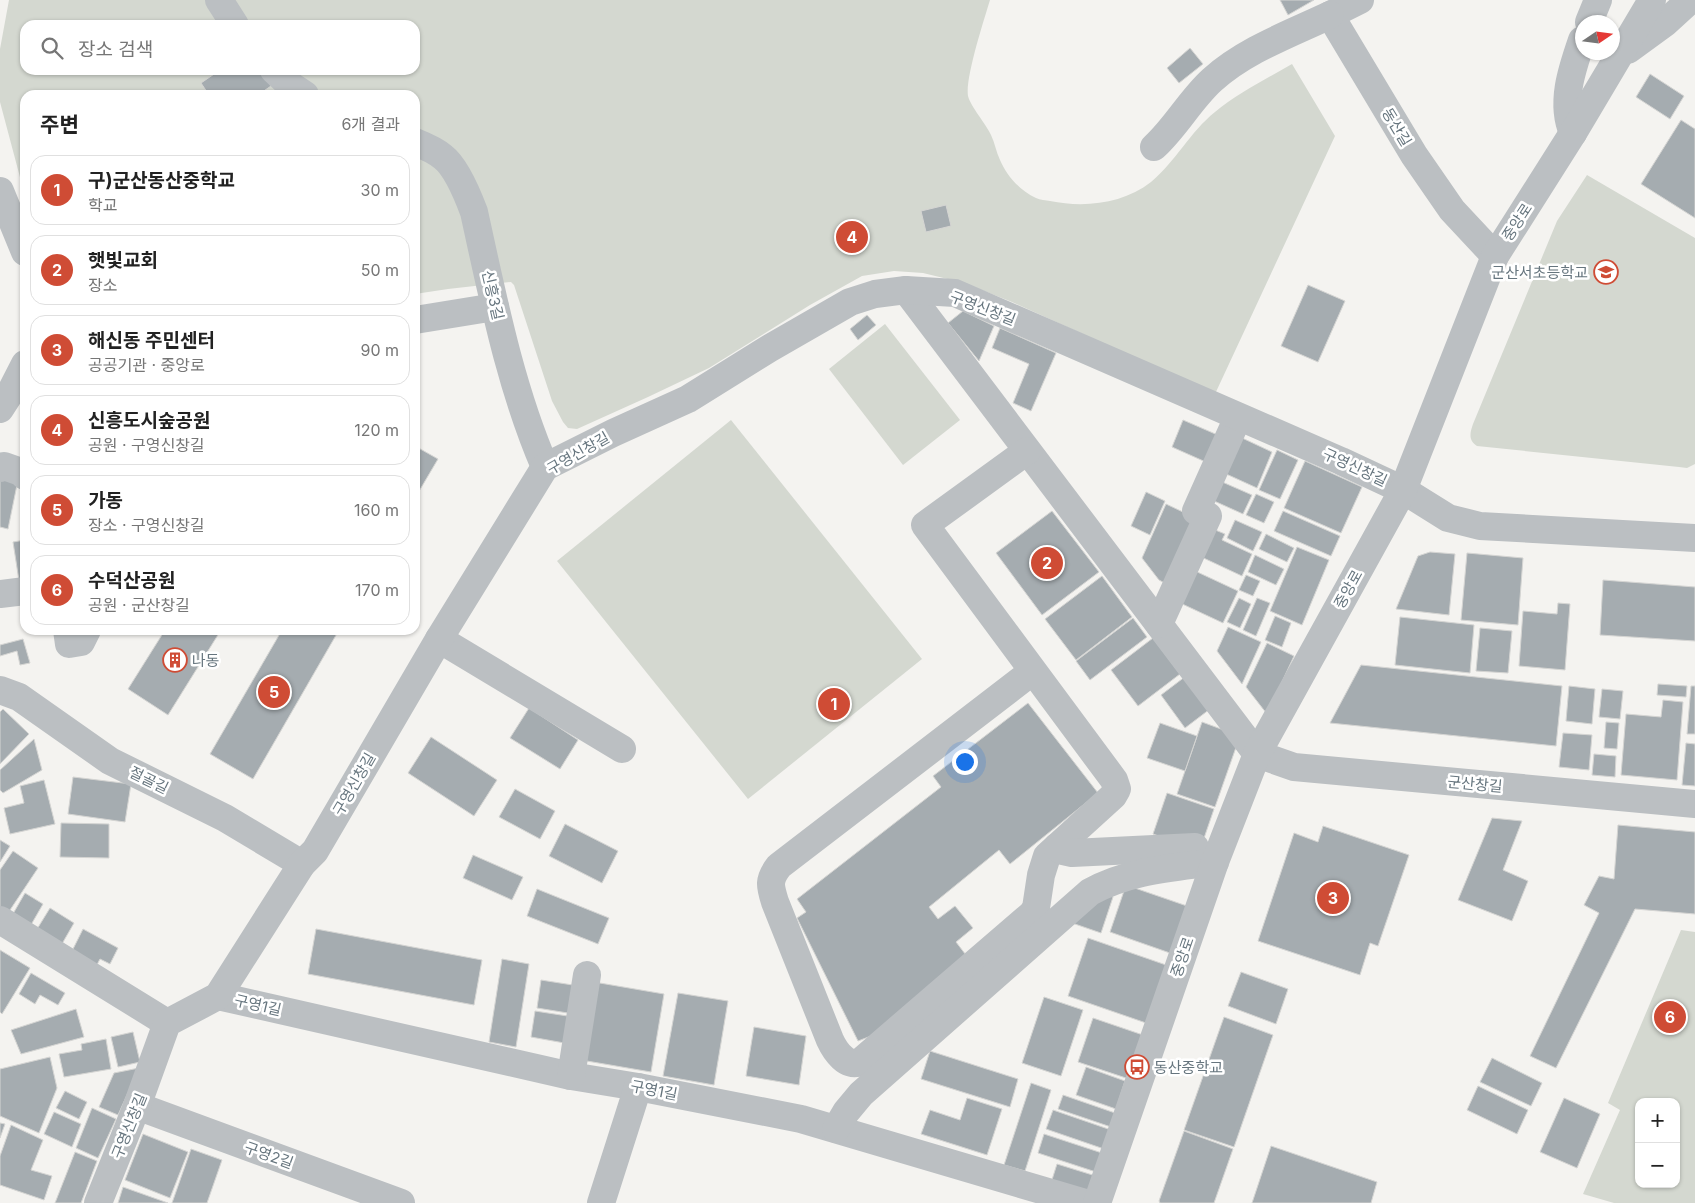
<!DOCTYPE html>
<html lang="ko">
<head>
<meta charset="utf-8">
<style>
	body { margin:0; font-family:Inter,"Noto Sans KR",sans-serif; background:#f2f2f2; color:#222 }
	.controls { position:absolute; right:15px; bottom:15px; display:grid; overflow:hidden; border-radius:10px; box-shadow:0 1px 4px #0004 }
	.controls button { width:45px; height:45px; display:grid; place-items:center; padding:0; border:0; border-bottom:1px solid #e0e0e0; background:#fff; color:#222; font:25px sans-serif }
	.compass { position:absolute; left:1575px; top:15px; width:45px; height:45px; border-radius:50%; background:#fff; box-shadow:0 1px 4px #0004; rotate:77deg }
	.you { position:absolute; left:964px; top:761px; width:18px; height:18px; margin:-12px; border:4px solid #fff; border-radius:50%; background:#1a73e8; box-shadow:0 0 0 8px #1a73e833 }
	.badge { display:grid; place-items:center; width:32px; height:32px; border-radius:50%; background:#cf4c35; color:#fff; font-size:16px; font-weight:700 }
	.pin { position:absolute; translate:-50% -50%; border:2px solid #fff; box-shadow:0 1px 5px #0006 }
	.list { margin:0; padding:0; list-style:none }
	h2 { display:flex; justify-content:space-between; align-items:center; height:65px; margin:0; padding:0 20px; font-size:21px }
	h2 small { font-size:16px; font-weight:400; color:#767676 }
	.list li { display:grid; grid-template-columns:32px 1fr auto; gap:15px; align-items:center; box-sizing:border-box; height:70px; margin:0 10px 10px; padding:0 10px; border:1px solid #e0e0e0; border-radius:15px }
	.list b { display:block; font-size:19px; white-space:nowrap }
	.list p { margin:0; font-size:16px; white-space:nowrap; color:#767676 }
	.list em { font-size:16px; font-style:normal; color:#767676 }
	.icon { flex:none; width:28px; height:28px; fill:none; stroke:currentColor; stroke-width:2; stroke-linecap:round; stroke-linejoin:round }
	.map { position:relative; flex:none; width:1695px; height:1203px; overflow:hidden }
	.search { position:absolute; background:#fff; box-shadow:0 1px 4px #0004; left:20px; top:20px; width:400px; height:55px; display:flex; align-items:center; gap:12px; box-sizing:border-box; padding:0 18px; border-radius:15px; color:#767676; font-size:19px }
	.panel { position:absolute; background:#fff; box-shadow:0 1px 4px #0004; left:20px; top:90px; width:400px; height:545px; border-radius:15px }
	.map>svg:first-child { display:block }
</style>
</head>
<body>
<div class="map">
<svg width="1695" height="1203" viewBox="0 0 1695 1203">
	<rect width="100%" height="100%" fill="#f4f3f0"/>
	<g fill="#d4d8d0" fill-rule="evenodd">
		<path d="M9,0H990C984,20 965,78 968,96C971,107 986,124 991,135C995,143 996,152 1000,160C1007,176 1020,191 1036,198C1040,200 1046,200 1050,201C1084,208 1123,204 1151,182C1176,161 1190,132 1215,112C1238,93 1266,79 1292,64L1335,136L1215,394L1012,302L964,283L923,273L894,271L862,276L810,305L709,368L648,397L577,429L568,428L563,422L552,401L514,285L511,282L448,289L415,294V95H25V196L0,102V49ZM25,25H415V70H25Z"/>
		<path d="M1587,175L1695,238V464L1687,468L1679,467L1477,446C1468,440 1470,433 1473,424L1557,221Z"/>
		<polygon points="885,324 960,420 903,465 829,369"/>
		<polygon points="731,420 922,659 748,799 557,561"/>
		<path d="M1681,930L1695,932V1203H1614L1583,1194L1620,1110L1608,1103ZM1639,1102H1676V1184H1639Z"/>
	</g>
	<g fill="#a5acb0" stroke="#d5d5d3">
		<polygon points="1280,0 1314,0 1288,15"/>
		<polygon points="1190,48 1203,64 1179,83 1167,68"/>
		<polygon points="220,70 261,70 271,86 258,95 209,95 201,83"/>
		<polygon points="1650,74 1684,96 1670,119 1636,97"/>
		<polygon points="1681,120 1695,129 1695,218 1641,184"/>
		<polygon points="946,205 951,226 926,232 921,211"/>
		<polygon points="1308,285 1345,301 1318,362 1281,346"/>
		<polygon points="963,311 994,326 979,361 948,323"/>
		<polygon points="867,315 876,325 858,340 850,329"/>
		<polygon points="1000,328 1056,353 1031,411 1013,403 1029,364 992,348"/>
		<polygon points="1183,420 1220,436 1208,463 1172,447"/>
		<polygon points="1240,437 1272,452 1257,488 1224,473"/>
		<polygon points="415,446 438,459 415,498"/>
		<polygon points="1277,450 1298,460 1280,499 1259,490"/>
		<polygon points="1305,461 1362,487 1341,533 1284,508"/>
		<polygon points="0,477 18,480 8,529 0,527"/>
		<polygon points="1220,481 1252,495 1243,514 1212,500"/>
		<polygon points="1146,492 1165,501 1150,535 1131,526"/>
		<polygon points="1256,494 1274,502 1264,523 1246,515"/>
		<polygon points="1166,504 1202,521 1172,587 1159,580 1142,558"/>
		<polygon points="1052,511 1099,572 1042,615 996,553"/>
		<polygon points="1283,511 1340,536 1331,556 1274,531"/>
		<polygon points="1235,520 1262,532 1253,551 1227,538"/>
		<polygon points="1208,527 1225,534 1222,540 1252,554 1242,576 1195,554"/>
		<polygon points="1266,534 1294,548 1287,562 1259,549"/>
		<polygon points="25,540 25,586 20,587 13,542"/>
		<polygon points="1297,547 1329,560 1302,625 1270,611"/>
		<polygon points="1430,552 1455,554 1449,615 1396,609 1418,556"/>
		<polygon points="1467,553 1523,558 1518,625 1461,620"/>
		<polygon points="1255,555 1284,569 1276,585 1248,572"/>
		<polygon points="1193,570 1238,591 1223,623 1178,602"/>
		<polygon points="1246,575 1260,581 1253,596 1239,590"/>
		<polygon points="1102,576 1132,617 1076,660 1045,619"/>
		<polygon points="1603,580 1695,587 1695,641 1600,635"/>
		<polygon points="1239,598 1251,604 1240,628 1227,622"/>
		<polygon points="1257,598 1270,603 1256,636 1243,630"/>
		<polygon points="1558,603 1570,604 1565,670 1519,666 1523,611 1557,614"/>
		<polygon points="1275,616 1291,623 1282,647 1265,640"/>
		<polygon points="1400,617 1474,625 1470,673 1395,665"/>
		<polygon points="1133,618 1147,637 1090,680 1076,661"/>
		<polygon points="1228,627 1261,642 1242,684 1217,651"/>
		<polygon points="1480,628 1512,631 1508,673 1476,671"/>
		<polygon points="165,630 221,630 168,715 128,689"/>
		<polygon points="282,630 339,630 253,779 210,754"/>
		<polygon points="1153,638 1180,674 1138,706 1111,670"/>
		<polygon points="23,639 30,663 20,665 17,651 0,656 0,645"/>
		<polygon points="1267,643 1294,656 1267,714 1246,687"/>
		<polygon points="1361,665 1562,686 1556,746 1330,723"/>
		<polygon points="1186,676 1210,709 1185,728 1161,695"/>
		<polygon points="1658,684 1687,686 1686,697 1657,695"/>
		<polygon points="1569,686 1595,689 1592,724 1566,721"/>
		<polygon points="1691,686 1695,686 1695,734 1687,734"/>
		<polygon points="1602,689 1623,691 1620,719 1599,717"/>
		<polygon points="1663,700 1683,702 1677,780 1621,775 1626,714 1661,717"/>
		<polygon points="1028,703 1098,793 1010,864 999,850 929,907 938,919 955,906 973,928 956,942 969,959 884,1031 858,1041 797,918 806,912 797,899 941,787 933,776"/>
		<polygon points="529,708 578,740 560,769 510,738"/>
		<polygon points="3,709 29,734 0,764 0,712"/>
		<polygon points="1202,722 1240,736 1215,807 1177,794"/>
		<polygon points="1606,722 1619,723 1617,749 1604,748"/>
		<polygon points="1160,723 1197,736 1185,771 1147,758"/>
		<polygon points="1563,733 1592,735 1589,770 1559,767"/>
		<polygon points="431,737 497,780 474,816 408,773"/>
		<polygon points="34,739 42,770 3,793 0,790 0,770"/>
		<polygon points="1686,743 1695,744 1695,786 1682,785"/>
		<polygon points="1594,754 1616,756 1615,777 1592,775"/>
		<polygon points="73,777 131,784 125,822 68,814"/>
		<polygon points="44,780 55,824 10,834 4,808 24,803 20,786"/>
		<polygon points="515,789 555,811 540,839 499,817"/>
		<polygon points="1167,793 1214,809 1202,844 1184,845 1153,834"/>
		<polygon points="1492,818 1522,821 1503,870 1528,881 1512,921 1458,900"/>
		<polygon points="61,823 109,824 109,858 60,857"/>
		<polygon points="565,824 618,851 602,883 549,856"/>
		<polygon points="1618,825 1695,832 1695,914 1635,909 1556,1068 1530,1056 1599,913 1584,905 1599,876 1614,879"/>
		<polygon points="1323,826 1409,855 1378,946 1370,943 1360,975 1258,941 1294,833 1318,842"/>
		<polygon points="0,840 10,846 0,862"/>
		<polygon points="13,851 38,868 6,916 0,911 0,870"/>
		<polygon points="473,855 523,877 512,900 463,878"/>
		<polygon points="1126,885 1187,906 1170,953 1110,932"/>
		<polygon points="537,889 609,918 598,944 527,916"/>
		<polygon points="25,893 43,904 28,930 10,919"/>
		<polygon points="1102,893 1113,897 1101,933 1072,923"/>
		<polygon points="50,908 74,923 59,949 34,934"/>
		<polygon points="83,929 118,948 110,964 100,959 92,974 67,961"/>
		<polygon points="316,929 482,960 474,1005 308,974"/>
		<polygon points="1088,938 1169,966 1149,1024 1068,996"/>
		<polygon points="0,950 30,968 2,1014 0,1012"/>
		<polygon points="502,959 529,964 516,1047 489,1042"/>
		<polygon points="1241,972 1288,989 1276,1024 1228,1006"/>
		<polygon points="31,973 65,993 58,1005 40,995 35,1004 19,994"/>
		<polygon points="541,980 579,986 574,1014 537,1008"/>
		<polygon points="594,982 664,994 651,1072 581,1060"/>
		<polygon points="678,993 728,1001 714,1085 663,1076"/>
		<polygon points="1044,997 1083,1010 1061,1076 1022,1063"/>
		<polygon points="76,1009 84,1037 21,1054 11,1030"/>
		<polygon points="535,1011 574,1017 570,1044 531,1037"/>
		<polygon points="1224,1017 1273,1035 1234,1147 1184,1130"/>
		<polygon points="1093,1018 1143,1035 1129,1079 1078,1062"/>
		<polygon points="754,1027 806,1036 799,1085 746,1076"/>
		<polygon points="133,1032 140,1062 118,1067 111,1037"/>
		<polygon points="106,1039 111,1069 64,1077 59,1054 82,1050 81,1044"/>
		<polygon points="930,1051 1018,1079 1010,1107 921,1079"/>
		<polygon points="50,1057 57,1088 39,1133 0,1116 0,1069"/>
		<polygon points="1492,1058 1542,1083 1531,1106 1480,1082"/>
		<polygon points="1086,1067 1125,1081 1116,1109 1076,1095"/>
		<polygon points="139,1068 118,1115 99,1107 114,1073"/>
		<polygon points="1031,1083 1051,1090 1025,1171 1004,1165"/>
		<polygon points="1478,1086 1528,1110 1517,1134 1467,1110"/>
		<polygon points="65,1091 87,1102 79,1119 56,1108"/>
		<polygon points="1063,1095 1118,1114 1114,1128 1058,1109"/>
		<polygon points="967,1098 1002,1109 987,1155 921,1134 930,1110 960,1120"/>
		<polygon points="1564,1098 1600,1114 1577,1168 1540,1152"/>
		<polygon points="92,1108 116,1119 98,1158 76,1148"/>
		<polygon points="1053,1110 1114,1131 1107,1150 1046,1129"/>
		<polygon points="54,1112 81,1124 72,1147 44,1134"/>
		<polygon points="0,1123 5,1124 0,1138"/>
		<polygon points="11,1125 43,1140 31,1170 52,1176 44,1200 0,1185 0,1156"/>
		<polygon points="1184,1131 1233,1149 1214,1203 1160,1203 1159,1201"/>
		<polygon points="143,1134 188,1152 170,1198 125,1180"/>
		<polygon points="1044,1134 1105,1154 1099,1173 1038,1153"/>
		<polygon points="1271,1146 1377,1182 1371,1203 1252,1203"/>
		<polygon points="191,1149 222,1160 207,1203 172,1203"/>
		<polygon points="75,1152 97,1161 81,1203 55,1203"/>
		<polygon points="1057,1164 1099,1177 1083,1196 1050,1186"/>
		<polygon points="123,1187 168,1203 118,1203"/>
	</g>
	<g fill="none" stroke-linecap="round" stroke-linejoin="round">
		<g stroke="#bbbfc2" stroke-width="28">
			<polyline points="219,0 235,25"/>
			<polyline points="1360,0 1330,15 1414,155 1452,210 1495,256"/>
			<polyline points="1589,22 1598,0"/>
			<polyline points="1628,50 1665,23 1690,0"/>
			<polyline points="274,70 290,85 305,95"/>
			<path d="M1573,133C1560,103 1572,69 1582,40"/>
			<path d="M415,142C425,146 435,150 443,157C456,167 468,196 474,212C493,298 510,386 545,467"/>
			<path d="M1154,147C1176,127 1190,100 1212,80C1245,50 1290,34 1330,15"/>
			<polyline points="0,191 25,252"/>
			<polyline points="906,290 1257,754 1294,767 1695,804"/>
			<polyline points="415,320 495,307"/>
			<polyline points="0,409 9,395 25,364"/>
			<path d="M1027,451L925,525L1114,780L1117,789L1113,796L1047,856L1041,875L1036,908L1032,914L860,1062C847,1068 835,1051 830,1040L775,902C770,886 768,880 779,866L1033,671"/>
			<polyline points="0,468 4,466 21,472 25,476"/>
			<polyline points="0,594 25,591"/>
			<polyline points="1159,624 1208,516 1196,511 1238,417"/>
			<polyline points="67,630 69,644 81,642 87,630"/>
			<polyline points="439,639 622,749"/>
			<polyline points="0,690 19,697 110,761 225,818 302,864"/>
			<polyline points="1057,847 1063,851 1072,853 1195,847"/>
			<polyline points="0,920 167,1023"/>
			<polyline points="218,996 571,1076 638,1087 801,1119 1085,1203"/>
			<polyline points="571,1076 587,975"/>
			<polyline points="137,1106 401,1203"/>
			<path d="M836,1129L846,1112L861,1094L1090,892C1130,870 1172,868 1215,862"/>
			<polyline points="98,1203 137,1106 167,1023 218,996 302,864 315,851 439,639 545,467 613,433 688,399 770,348 850,302 875,294 906,290 955,293 1341,461 1403,490 1448,518 1480,526 1695,538"/>
			<polyline points="601,1203 638,1087"/>
			<polyline points="1097,1203 1215,862 1257,754 1403,490 1495,256 1573,133 1652,0"/>
		</g>
	</g>
	<defs>
		<g id="school-ring" transform="scale(1.25)"><circle r="9.5" fill="#fff" stroke="#cf4c35" stroke-width="1.5"/><path d="M0-5L7-2L0 1L-7-2ZM-4 1L0 2.5L4 1V4Q0 6-4 4Z" fill="#cf4c35"/></g>
		<g id="building-ring" transform="scale(1.25)"><circle r="9.5" fill="#fff" stroke="#cf4c35" stroke-width="1.5"/><path d="M-4-6H4V6H1V3H-1V6H-4ZM-2.5-4.3h1.7v1.8h-1.7ZM.8-4.3h1.7v1.8H.8ZM-2.5-1h1.7V.8h-1.7ZM.8-1h1.7V.8H.8Z" fill="#cf4c35"/></g>
		<g id="bus-ring" transform="scale(1.25)"><circle r="9.5" fill="#fff" stroke="#cf4c35" stroke-width="1.5"/><path d="M-5-6H5V4H4V6H2V4H-2V6H-4V4H-5ZM-3.5-4V0h7V-4ZM-3.5 1.2v1.5H-2V1.2ZM2 1.2v1.5H3.5V1.2Z" fill="#cf4c35"/></g>
	</defs>
	<g fill-rule="evenodd">
		<use href="#school-ring" x="1606" y="272"/>
		<use href="#building-ring" x="175" y="660"/>
		<use href="#bus-ring" x="1137" y="1067"/>
	</g>
	<g text-anchor="middle" dominant-baseline="central" stroke-width="5" stroke-linejoin="round" paint-order="stroke">
		<g font-size="15" fill="#66757e" stroke="#fff">
			<text transform="translate(1397 127) rotate(59)">동산길</text>
			<text transform="translate(1517 222) rotate(-57)">중앙로</text>
			<text transform="translate(493 295) rotate(77)">신흥3길</text>
			<text transform="translate(983 308) rotate(21)">구영신창길</text>
			<text transform="translate(578 453) rotate(-30)">구영신창길</text>
			<text transform="translate(1355 467) rotate(25)">구영신창길</text>
			<text transform="translate(1348 589) rotate(-61)">중앙로</text>
			<text transform="translate(149 780) rotate(26)">절골길</text>
			<text transform="translate(354 784) rotate(-60)">구영신창길</text>
			<text transform="translate(1475 784) rotate(5)">군산창길</text>
			<text transform="translate(1182 957) rotate(-71)">중앙로</text>
			<text transform="translate(258 1005) rotate(13)">구영1길</text>
			<text transform="translate(654 1090) rotate(11)">구영1길</text>
			<text transform="translate(129 1126) rotate(-68)">구영신창길</text>
			<text transform="translate(269 1155) rotate(20)">구영2길</text>
		</g>
		<g font-size="15" fill="#66757e" stroke="#fff" text-anchor="start">
			<text x="1588" y="272" text-anchor="end">군산서초등학교</text>
			<text x="192" y="660">나동</text>
			<text x="1154" y="1067">동산중학교</text>
		</g>
	</g>
</svg>
<div class="controls">
<button>+</button>
<button>−</button>
</div>
<svg class="compass" viewBox="-18 -18 36 36"><path d="M0-13l5 13h-10z" fill="#e53935"/><path d="M0 13l5-13h-10z" fill="#767676"/></svg>
<div class="you"></div>
<div class="pin badge" style="left:834px;top:704px">1</div>
<div class="pin badge" style="left:1047px;top:563px">2</div>
<div class="pin badge" style="left:1333px;top:898px">3</div>
<div class="pin badge" style="left:852px;top:237px">4</div>
<div class="pin badge" style="left:274px;top:692px">5</div>
<div class="pin badge" style="left:1670px;top:1017px">6</div>
<div class="search"><svg class="icon" aria-label="search" viewBox="0 0 24 24"><circle cx="10" cy="10" r="6"/><path d="M15 15l6 6"/></svg>장소 검색</div>
<section class="panel">
<h2>주변<small>6개 결과</small></h2>
<ul class="list">
<li><span class="badge">1</span><div><b>구)군산동산중학교</b><p>학교</p></div><em>30 m</em></li>
<li><span class="badge">2</span><div><b>햇빛교회</b><p>장소</p></div><em>50 m</em></li>
<li><span class="badge">3</span><div><b>해신동 주민센터</b><p>공공기관 · 중앙로</p></div><em>90 m</em></li>
<li><span class="badge">4</span><div><b>신흥도시숲공원</b><p>공원 · 구영신창길</p></div><em>120 m</em></li>
<li><span class="badge">5</span><div><b>가동</b><p>장소 · 구영신창길</p></div><em>160 m</em></li>
<li><span class="badge">6</span><div><b>수덕산공원</b><p>공원 · 군산창길</p></div><em>170 m</em></li>
</ul>
</section>
</div>
</body>
</html>
